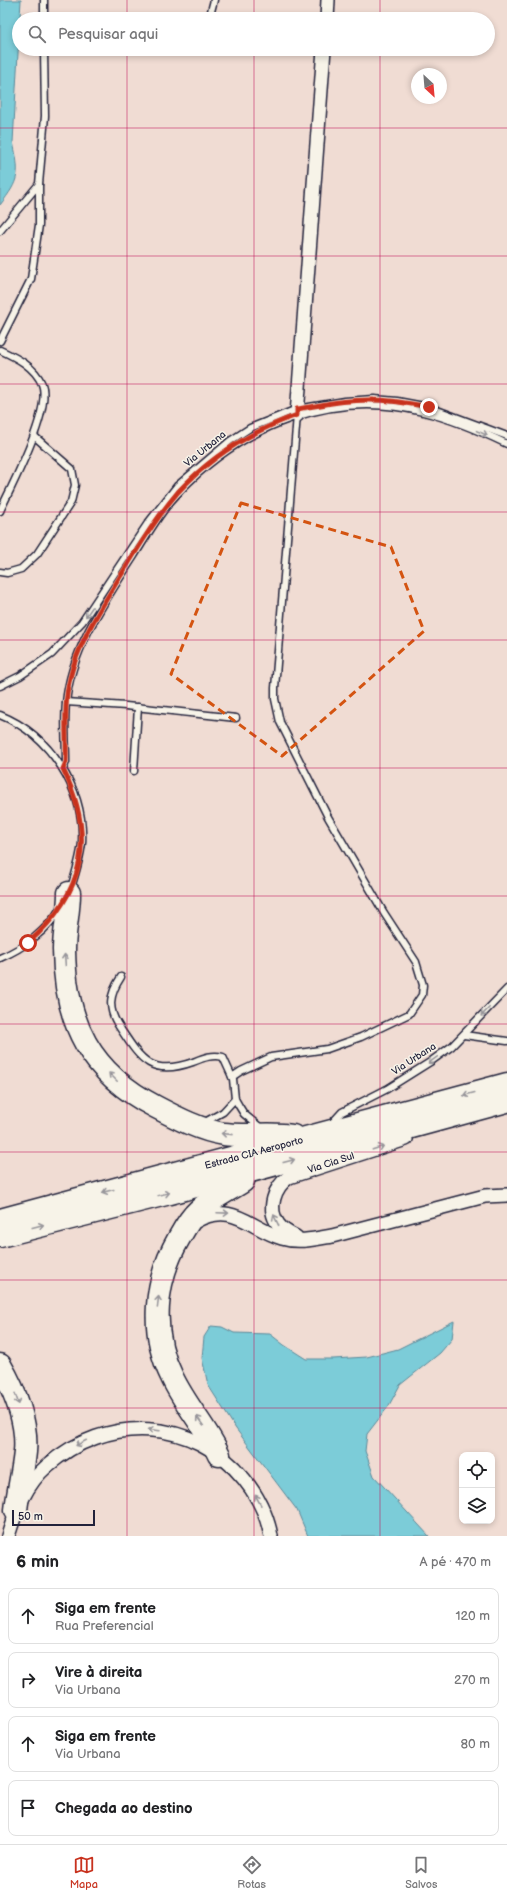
<!DOCTYPE html>
<html lang="pt">
<head>
<meta charset="utf-8">
<style>
	body { margin:0; font-family:"Balsamiq Sans",sans-serif; background:#f2f2f2; color:#202124 }
	.controls { position:absolute; right:12px; bottom:12px; display:grid; overflow:hidden; border-radius:8px; box-shadow:0 2px 6px #0003 }
	.controls button { width:36px; height:36px; display:grid; place-items:center; padding:0; border:0; border-bottom:1px solid #e0e0e0; background:#fff; color:#202124; font:20px sans-serif }
	.compass { position:absolute; left:411px; top:68px; width:36px; height:36px; border-radius:50%; background:#fff; box-shadow:0 2px 6px #0003; rotate:154deg }
	.scale { position:absolute; left:12px; bottom:10px; width:83px; box-sizing:border-box; padding-left:4px; border:2px solid #22223b; border-top:0; font-size:11px; line-height:14px; white-space:nowrap; color:#22223b; -webkit-text-stroke:3px #f7f3e8; paint-order:stroke }
	.stop { position:absolute; width:12px; height:12px; margin:-9px; border:3px solid #c8321e; border-radius:50%; background:#fff }
	.stop.end { background:#c8321e; border-color:#fff; box-shadow:0 1px 4px #0008 }
	.list { margin:0; padding:0; list-style:none }
	h2 { display:flex; justify-content:space-between; align-items:center; height:52px; margin:0; padding:0 16px; font-size:17px }
	h2 small { font-size:13px; font-weight:400; color:#757577 }
	.list li { display:grid; grid-template-columns:26px 1fr auto; gap:12px; align-items:center; box-sizing:border-box; height:56px; margin:0 8px 8px; padding:0 8px; border:1px solid #e0e0e0; border-radius:8px }
	.list b { display:block; font-size:15px; white-space:nowrap }
	.list p { margin:0; font-size:13px; white-space:nowrap; color:#757577 }
	.list em { font-size:13px; font-style:normal; color:#757577 }
	.icon { flex:none; width:22px; height:22px; fill:none; stroke:currentColor; stroke-width:2; stroke-linecap:round; stroke-linejoin:round }
	.map { position:relative; flex:none; width:507px; height:1536px; overflow:hidden }
	.search { position:absolute; background:#fff; box-shadow:0 2px 6px #0003; left:12px; right:12px; top:12px; height:44px; display:flex; align-items:center; gap:10px; box-sizing:border-box; padding:0 14px; border-radius:22px; color:#757577; font-size:15px }
	.sheet { height:308px; background:#fff }
	nav { display:flex; justify-content:space-around; align-items:center; box-sizing:border-box; height:56px; border-top:1px solid #e0e0e0; background:#fff; font-size:11px; color:#757577 }
	nav a { display:grid; justify-items:center; gap:2px }
	nav .on { color:#c8321e }
	.map>svg:first-child { display:block }
</style>
</head>
<body>
<div class="map">
<svg width="507" height="1536" viewBox="0 0 507 1536">
	<rect width="100%" height="100%" fill="#f0dcd3"/>
	<filter id="ink" filterUnits="userSpaceOnUse"><feTurbulence type="fractalNoise" baseFrequency=".025" numOctaves="2"/><feDisplacementMap in="SourceGraphic" scale="8" xChannelSelector="R" yChannelSelector="G"/><feConvolveMatrix kernelMatrix="1 2 1 2 8 2 1 2 1" color-interpolation-filters="sRGB"/></filter>
	<g filter="url(#ink)">
		<g fill="#7cccd8" stroke="#588899">
			<path d="M0,0H21L13,142C20,173 20,180 0,205Z"/>
			<polygon points="454,1321 452,1339 440,1353 400,1385 388,1407 367,1434 365,1451 374,1476 429,1536 308,1536 297,1510 236,1429 208,1385 202,1358 204,1337 211,1326 222,1327 234,1333 270,1334 284,1345 306,1359 333,1359 367,1357 398,1349"/>
		</g>
		<g fill="none" stroke-linecap="round" stroke-linejoin="round">
			<g stroke="#22223b" stroke-width="9">
				<g id="lane">
					<polyline points="44,19 44,0"/>
					<polyline points="209,19 214,0"/>
					<polyline points="0,231 39,184"/>
					<polyline points="0,341 31,279 39,225 39,184 45,116 44,49"/>
					<path d="M0,350C17,358 34,366 42,384C52,410 12,485 0,511"/>
					<polyline points="0,572 7,573 21,569 37,554 71,502 75,485 72,469 34,436"/>
					<polyline points="0,686 20,676 52,654 82,622 148,523 177,486 230,441 250,428 297,409 345,401 374,399 397,401 429,407 507,436"/>
					<polyline points="66,702 126,706 236,718"/>
					<path d="M0,715C50,735 85,789 82,843C80,860 75,875 70,891"/>
					<path d="M63,769L66,762C66,742 64,723 66,703C71,649 105,601 134,556C148,534 161,510 180,491C243,425 333,389 423,412C452,419 480,431 507,444"/>
					<polyline points="134,771 138,707"/>
					<path d="M0,958C24,948 48,930 61,907"/>
					<path d="M121,977C109,995 107,1009 120,1028C141,1060 151,1077 193,1062C203,1058 212,1054 223,1057L233,1079L235,1099L239,1106L244,1114L261,1128"/>
					<polyline points="464,1035 507,1041"/>
					<polyline points="232,1077 241,1071 271,1057 327,1049 361,1037 409,1014 422,995 423,985 416,962 384,913 328,817 280,722 275,699 275,688 297,415"/>
					<polyline points="205,1122 223,1112 235,1099"/>
					<polyline points="331,1124 342,1112 387,1089 430,1062 452,1046 507,989"/>
				</g>
			</g>
			<g stroke="#22223b" stroke-width="16">
				<g id="street">
					<polyline points="327,19 328,0"/>
					<polyline points="297,415 324,49"/>
					<path d="M196,1221C233,1201 249,1228 282,1238C298,1243 315,1239 332,1236L485,1196L507,1195"/>
					<path d="M296,1237C290,1234 282,1230 278,1224C267,1209 274,1187 289,1177L406,1139"/>
					<path d="M8,1536C16,1510 26,1484 47,1466C106,1414 194,1417 244,1479C257,1495 267,1515 271,1536"/>
				</g>
			</g>
			<g stroke="#22223b" stroke-width="25">
				<g id="highway">
					<path d="M69,893C69,912 64,931 64,950C65,1023 90,1073 156,1107C177,1118 200,1130 224,1134C247,1137 270,1132 293,1136"/>
					<polyline points="0,1220 507,1084"/>
					<polyline points="0,1236 170,1193 507,1101"/>
					<path d="M0,1365C15,1391 28,1421 25,1452C23,1472 18,1491 16,1510"/>
					<path d="M219,1455C206,1427 185,1405 172,1377C150,1333 154,1281 179,1238C184,1229 190,1218 198,1211C212,1198 228,1191 243,1181"/>
				</g>
			</g>
			<use href="#lane" stroke="#f7f3e8" stroke-width="6"/>
			<use href="#street" stroke="#f7f3e8" stroke-width="13"/>
			<use href="#highway" stroke="#f7f3e8" stroke-width="22"/>
		</g>
		<defs><path id="oneway-shaft" d="M-6 0H5M1.5-3L5.5 0L1.5 3" fill="none" stroke-width="1.6" stroke-linecap="round" stroke-linejoin="round"/></defs>
		<g stroke="#97959a">
			<use href="#oneway-shaft" transform="translate(482 433) rotate(23)"/>
			<use href="#oneway-shaft" transform="translate(89 612) rotate(124)"/>
			<use href="#oneway-shaft" transform="translate(65 960) rotate(-94)"/>
			<use href="#oneway-shaft" transform="translate(485 1012) rotate(134)"/>
			<use href="#oneway-shaft" transform="translate(433 1060) rotate(144)"/>
			<use href="#oneway-shaft" transform="translate(113 1077) rotate(-135)"/>
			<use href="#oneway-shaft" transform="translate(469 1094) rotate(165)"/>
			<use href="#oneway-shaft" transform="translate(227 1134) rotate(-174)"/>
			<use href="#oneway-shaft" transform="translate(378 1148) rotate(-18)"/>
			<use href="#oneway-shaft" transform="translate(289 1161) rotate(-15)"/>
			<use href="#oneway-shaft" transform="translate(108 1191) rotate(165)"/>
			<use href="#oneway-shaft" transform="translate(164 1194) rotate(-14)"/>
			<use href="#oneway-shaft" transform="translate(223 1213) rotate(2)"/>
			<use href="#oneway-shaft" transform="translate(276 1220) rotate(-116)"/>
			<use href="#oneway-shaft" transform="translate(38 1226) rotate(-14)"/>
			<use href="#oneway-shaft" transform="translate(158 1302) rotate(-84)"/>
			<use href="#oneway-shaft" transform="translate(17 1399) rotate(71)"/>
			<use href="#oneway-shaft" transform="translate(200 1421) rotate(-125)"/>
			<use href="#oneway-shaft" transform="translate(154 1430) rotate(-173)"/>
			<use href="#oneway-shaft" transform="translate(81 1443) rotate(153)"/>
			<use href="#oneway-shaft" transform="translate(258 1500) rotate(-119)"/>
		</g>
	</g>
	<g fill="none" stroke-linecap="round" stroke-linejoin="round" filter="url(#ink)">
		<path stroke="#c8321e" stroke-width="5" d="M28,943C85,893 96,837 63,769L66,762C67,734 63,706 70,678C78,643 100,610 118,580C137,550 155,519 178,492C210,457 252,431 297,415V409C322,405 348,399 374,400C392,400 411,404 429,407"/>
	</g>
	<path fill="none" stroke="#d45411" stroke-width="3" stroke-dasharray="8 5" stroke-linejoin="round" d="M241,503L391,547L424,631L282,756L171,674Z"/>
	<path fill="none" stroke="#c2185b" stroke-width="1" stroke-opacity="0.55" d="M127,0V19M254,0V19M380,0V19M127,49V1536M254,49V1536M380,49V1536M0,128H507M0,256H507M0,384H507M0,512H507M0,640H507M0,768H507M0,896H507M0,1024H507M0,1152H507M0,1280H507M0,1408H507"/>
	<g text-anchor="middle" dominant-baseline="central" stroke-width="3" stroke-linejoin="round" paint-order="stroke">
		<g font-size="10" fill="#22223b" stroke="#f7f3e8">
			<text transform="translate(205 449) rotate(-39)">Via Urbana</text>
			<text transform="translate(414 1059) rotate(-33)">Via Urbana</text>
			<text transform="translate(254 1153) rotate(-15)">Estrada CIA Aeroporto</text>
			<text transform="translate(331 1163) rotate(-18)">Via Cia Sul</text>
		</g>
	</g>
</svg>
<div class="controls">
<button><svg class="icon" aria-label="locate" viewBox="0 0 24 24"><circle cx="12" cy="12" r="6"/><path d="M12 2v4M12 18v4M2 12h4M18 12h4"/></svg></button>
<button><svg class="icon" aria-label="layers" viewBox="0 0 24 24"><path d="M12 4l9 5-9 5-9-5zM3 14l9 5 9-5"/></svg></button>
</div>
<svg class="compass" viewBox="-18 -18 36 36"><path d="M0-13l5 13h-10z" fill="#e53935"/><path d="M0 13l5-13h-10z" fill="#757577"/></svg>
<div class="scale">50 m</div>
<div class="stop" style="left:28px;top:943px"></div>
<div class="stop end" style="left:429px;top:407px"></div>
<div class="search"><svg class="icon" aria-label="search" viewBox="0 0 24 24"><circle cx="10" cy="10" r="6"/><path d="M15 15l6 6"/></svg>Pesquisar aqui</div>
</div>
<section class="sheet">
<h2>6 min<small>A pé · 470 m</small></h2>
<ul class="list">
<li><svg class="icon" aria-label="ahead" viewBox="0 0 24 24"><path d="M12 20V5M6 11l6-6 6 6"/></svg><div><b>Siga em frente</b><p>Rua Preferencial</p></div><em>120 m</em></li>
<li><svg class="icon" aria-label="right" viewBox="0 0 24 24"><path d="M7 20v-9h11M14 6l5 5-5 5"/></svg><div><b>Vire à direita</b><p>Via Urbana</p></div><em>270 m</em></li>
<li><svg class="icon" aria-label="ahead" viewBox="0 0 24 24"><path d="M12 20V5M6 11l6-6 6 6"/></svg><div><b>Siga em frente</b><p>Via Urbana</p></div><em>80 m</em></li>
<li><svg class="icon" aria-label="arrive" viewBox="0 0 24 24"><path d="M6 21V4h12l-3 4 3 4H6"/></svg><div><b>Chegada ao destino</b></div></li>
</ul>
</section>
<nav>
<a class="on"><svg class="icon" aria-label="map" viewBox="0 0 24 24"><path d="M3 6l6-2 6 2 6-2v14l-6 2-6-2-6 2zM9 4v14M15 6v14"/></svg>Mapa</a>
<a><svg class="icon" aria-label="directions" viewBox="0 0 24 24"><path d="M12 3l9 9-9 9-9-9zM9 14v-3h6M13 9l2 2-2 2"/></svg>Rotas</a>
<a><svg class="icon" aria-label="saved" viewBox="0 0 24 24"><path d="M7 4h10v16l-5-4-5 4z"/></svg>Salvos</a>
</nav>
</body>
</html>
